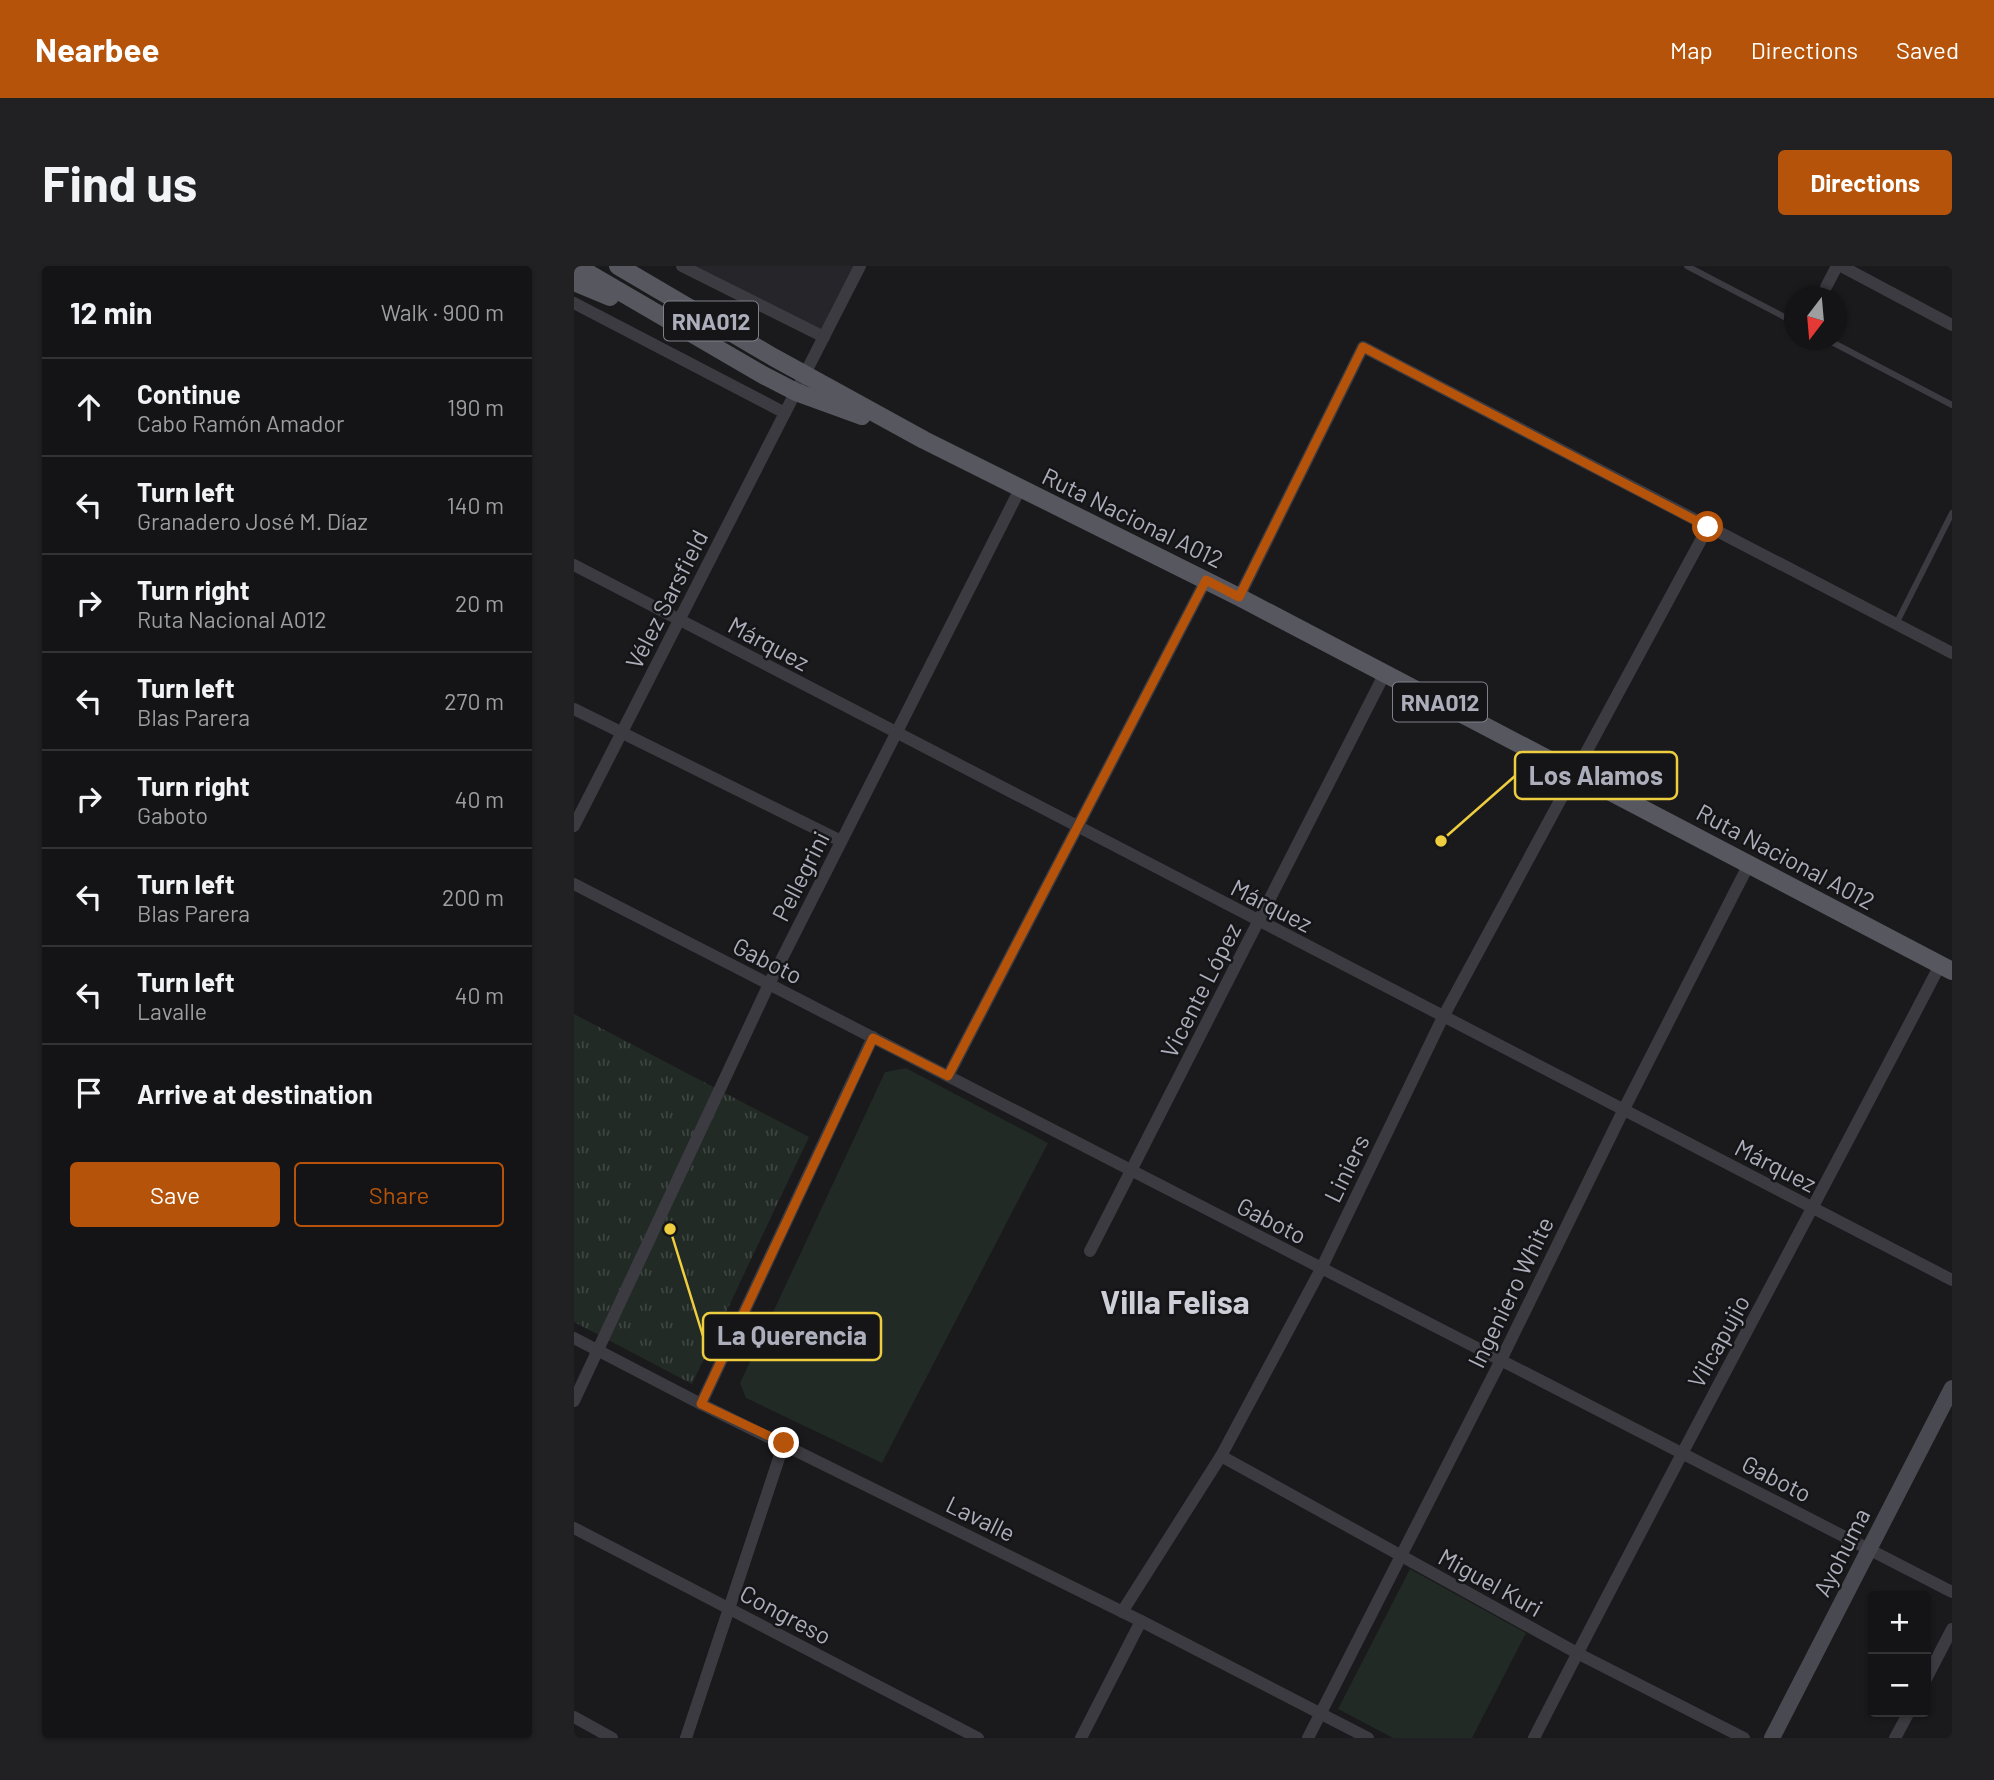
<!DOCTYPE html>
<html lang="en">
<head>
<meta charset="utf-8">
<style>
	body { margin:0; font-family:Barlow,sans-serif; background:#212022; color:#f1f3f6 }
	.controls { position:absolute; right:21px; bottom:21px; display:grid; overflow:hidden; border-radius:7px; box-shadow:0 2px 5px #0004 }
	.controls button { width:63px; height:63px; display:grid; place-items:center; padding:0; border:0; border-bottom:2px solid #333234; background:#141315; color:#f1f3f6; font:35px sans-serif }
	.compass { position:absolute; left:1210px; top:21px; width:63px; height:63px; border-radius:50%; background:#141315; box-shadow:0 2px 5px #0004; rotate:196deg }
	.stop { position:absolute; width:21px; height:21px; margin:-16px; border:5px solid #b45309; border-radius:50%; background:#fff }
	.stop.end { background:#b45309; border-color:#fff; box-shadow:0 2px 7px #0008 }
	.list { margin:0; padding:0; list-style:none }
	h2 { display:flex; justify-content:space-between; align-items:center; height:91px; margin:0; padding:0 28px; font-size:30px }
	h2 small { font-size:23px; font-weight:400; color:#9d9ea0 }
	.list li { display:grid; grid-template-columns:46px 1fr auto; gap:21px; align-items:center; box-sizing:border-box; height:98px; padding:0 28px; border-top:2px solid #333234 }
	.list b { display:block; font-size:26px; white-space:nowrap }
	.list p { margin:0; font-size:23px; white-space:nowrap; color:#9d9ea0 }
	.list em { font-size:23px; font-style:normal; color:#9d9ea0 }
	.actions { display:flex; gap:14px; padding:21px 28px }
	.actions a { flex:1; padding:16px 0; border:2px solid #b45309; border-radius:7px; text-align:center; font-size:24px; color:#b45309 }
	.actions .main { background:#b45309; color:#fff }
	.icon { flex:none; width:38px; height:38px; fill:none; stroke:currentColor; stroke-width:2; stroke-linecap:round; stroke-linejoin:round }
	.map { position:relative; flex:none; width:1378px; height:1472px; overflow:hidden; border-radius:7px }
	header { display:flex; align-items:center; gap:42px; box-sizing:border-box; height:98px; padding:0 35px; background:#b45309; color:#fff }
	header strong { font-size:33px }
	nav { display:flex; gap:38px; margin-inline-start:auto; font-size:24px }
	.intro { display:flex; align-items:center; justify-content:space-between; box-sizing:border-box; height:168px; padding:0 42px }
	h1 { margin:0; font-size:49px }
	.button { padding:18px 32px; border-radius:7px; background:#b45309; color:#fff; font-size:24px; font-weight:700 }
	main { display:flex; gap:42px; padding:0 42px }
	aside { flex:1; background:#141315; border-radius:7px; box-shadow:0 2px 5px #0004 }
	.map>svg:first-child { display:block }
</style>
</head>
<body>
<header>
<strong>Nearbee</strong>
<nav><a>Map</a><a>Directions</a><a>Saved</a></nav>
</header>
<div class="intro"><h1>Find us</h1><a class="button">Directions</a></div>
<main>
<aside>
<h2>12 min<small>Walk · 900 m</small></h2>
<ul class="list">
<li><svg class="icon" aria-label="ahead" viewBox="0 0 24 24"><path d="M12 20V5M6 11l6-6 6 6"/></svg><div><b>Continue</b><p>Cabo Ramón Amador</p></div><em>190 m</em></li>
<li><svg class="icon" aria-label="left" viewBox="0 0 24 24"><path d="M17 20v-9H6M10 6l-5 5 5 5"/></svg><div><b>Turn left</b><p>Granadero José M. Díaz</p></div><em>140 m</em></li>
<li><svg class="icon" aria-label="right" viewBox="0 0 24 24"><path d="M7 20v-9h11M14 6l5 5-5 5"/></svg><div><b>Turn right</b><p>Ruta Nacional A012</p></div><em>20 m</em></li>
<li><svg class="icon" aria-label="left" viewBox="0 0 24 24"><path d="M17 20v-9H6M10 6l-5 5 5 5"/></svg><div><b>Turn left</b><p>Blas Parera</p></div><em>270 m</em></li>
<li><svg class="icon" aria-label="right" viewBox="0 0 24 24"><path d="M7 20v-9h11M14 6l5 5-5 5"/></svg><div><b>Turn right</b><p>Gaboto</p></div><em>40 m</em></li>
<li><svg class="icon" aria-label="left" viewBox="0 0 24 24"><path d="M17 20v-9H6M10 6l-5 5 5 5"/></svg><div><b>Turn left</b><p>Blas Parera</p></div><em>200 m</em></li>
<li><svg class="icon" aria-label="left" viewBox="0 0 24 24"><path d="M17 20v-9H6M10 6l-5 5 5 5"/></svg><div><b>Turn left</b><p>Lavalle</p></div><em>40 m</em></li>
<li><svg class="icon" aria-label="arrive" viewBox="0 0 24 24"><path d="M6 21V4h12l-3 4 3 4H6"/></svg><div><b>Arrive at destination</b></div></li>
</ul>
<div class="actions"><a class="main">Save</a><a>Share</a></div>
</aside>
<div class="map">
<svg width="1378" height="1472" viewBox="0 0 1378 1472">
	<defs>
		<pattern id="grass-tufts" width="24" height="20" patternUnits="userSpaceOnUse" patternTransform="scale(1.75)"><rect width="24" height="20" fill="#212a24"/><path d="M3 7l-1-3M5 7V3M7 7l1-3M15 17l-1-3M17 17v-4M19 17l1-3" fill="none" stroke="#3f4642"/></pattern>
	</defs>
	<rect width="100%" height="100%" fill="#1a191c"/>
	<polygon fill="#262529" points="108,0 286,0 250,71"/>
	<polygon fill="url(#grass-tufts)" points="0,748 235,871 118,1118 0,1056"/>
	<g fill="#212a24">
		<polygon points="332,802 474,877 308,1197 172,1132 166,1117 311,806"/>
		<polygon points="836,1303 952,1367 898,1472 819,1472 764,1443"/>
	</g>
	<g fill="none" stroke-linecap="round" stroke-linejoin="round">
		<g stroke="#3b3b41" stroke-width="6">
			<polyline points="1113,0 1220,56"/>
			<polyline points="1254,74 1378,139"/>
			<polyline points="1322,358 1378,247"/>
		</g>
		<g stroke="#3b3b41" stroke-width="12">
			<polyline points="108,0 250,71"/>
			<polyline points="1267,0 1378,59"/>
			<polyline points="1252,21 1263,0"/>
			<polyline points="0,37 211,147"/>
			<polyline points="0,299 1378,1014"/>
			<polyline points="665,331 789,81 1378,387"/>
			<polyline points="0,443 267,575"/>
			<polyline points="0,560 286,0"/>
			<polyline points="0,618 1378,1326"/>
			<polyline points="374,810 632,314"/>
			<polyline points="516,985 811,407"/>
			<polyline points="0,1072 127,1138 567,1355 794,1472"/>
			<polyline points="0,1135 195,718 446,223"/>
			<polyline points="127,1138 299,771"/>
			<polyline points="647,1190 1003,1387 1170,1472"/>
			<polyline points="0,1262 404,1472"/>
			<polyline points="548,1346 647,1190 747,1003 869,751 1134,261"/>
			<polyline points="1352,1413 1378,1363"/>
			<polyline points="0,1451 38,1472"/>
			<polyline points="112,1472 210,1177"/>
			<polyline points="507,1472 567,1355"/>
			<polyline points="734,1472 927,1094 1049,845 1175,598"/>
			<path d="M960,1472C1092,1213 1232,957 1366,699"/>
			<polyline points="1321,1472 1335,1446"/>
		</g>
		<polyline stroke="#494951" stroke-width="16" points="1198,1472 1378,1122"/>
		<g stroke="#575760" stroke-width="18">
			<polyline points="2,0 189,109 222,126 288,150"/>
			<polyline points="44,0 199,91 350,174 665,331 1378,705"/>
			<polyline points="0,16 36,31"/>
		</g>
	</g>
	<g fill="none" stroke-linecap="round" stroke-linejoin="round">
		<polyline stroke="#b45309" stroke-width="9" points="210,1177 127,1138 299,772 374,810 632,314 665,331 789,81 1134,261"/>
	</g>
	<g text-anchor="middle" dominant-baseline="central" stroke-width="5" stroke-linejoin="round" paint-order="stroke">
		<g fill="#151417" stroke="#7f808a" stroke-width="2">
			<rect x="90" y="35.5" width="94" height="39" rx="5"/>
			<rect x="819" y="416.5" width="94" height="39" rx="5"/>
		</g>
		<g font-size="23" font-weight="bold" fill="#acafbb">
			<text x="137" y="55">RNA012</text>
			<text x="866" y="436">RNA012</text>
		</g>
		<g font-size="24" fill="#acafbb" stroke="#151417">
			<text transform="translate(559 251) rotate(26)">Ruta Nacional A012</text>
			<text transform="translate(92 333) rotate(-63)">Vélez Sarsfield</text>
			<text transform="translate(195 377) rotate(28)">Márquez</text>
			<text transform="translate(1212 590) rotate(28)">Ruta Nacional A012</text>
			<text transform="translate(226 610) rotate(-63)">Pellegrini</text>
			<text transform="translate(698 639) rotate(27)">Márquez</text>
			<text transform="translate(194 694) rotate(27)">Gaboto</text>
			<text transform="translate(626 724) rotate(-63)">Vicente López</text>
			<text transform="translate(1202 899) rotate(27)">Márquez</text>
			<text transform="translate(772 902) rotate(-64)">Liniers</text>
			<text transform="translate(698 954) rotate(27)">Gaboto</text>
			<text transform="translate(936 1026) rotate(-64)">Ingeniero White</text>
			<text transform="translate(1144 1075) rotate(-61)">Vilcapujio</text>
			<text transform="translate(1203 1212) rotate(27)">Gaboto</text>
			<text transform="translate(407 1252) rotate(26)">Lavalle</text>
			<text transform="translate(1267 1286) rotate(-63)">Ayohuma</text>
			<text transform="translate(917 1316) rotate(29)">Miguel Kuri</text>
			<text transform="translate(212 1348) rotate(28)">Congreso</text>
		</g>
		<g font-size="32" font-weight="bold" fill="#cdced7" stroke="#151417">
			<text x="601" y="1035">Villa Felisa</text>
		</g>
	</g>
	<path fill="none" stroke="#eecd3f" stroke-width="2.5" d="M867 575L941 510M96 963L129 1070"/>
	<g fill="#eecd3f" stroke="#151417" stroke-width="2.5">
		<circle cx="867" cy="575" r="7"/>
		<circle cx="96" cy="963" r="7"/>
	</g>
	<g fill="#151417" stroke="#eecd3f" stroke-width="2.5">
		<rect x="941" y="486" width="162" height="47" rx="7"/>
		<rect x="129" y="1047" width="178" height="47" rx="7"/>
	</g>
	<g font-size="26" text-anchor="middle" font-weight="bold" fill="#acafbb">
		<text x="1022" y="519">Los Alamos</text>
		<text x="218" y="1079">La Querencia</text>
	</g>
</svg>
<div class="controls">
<button>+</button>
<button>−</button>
</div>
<svg class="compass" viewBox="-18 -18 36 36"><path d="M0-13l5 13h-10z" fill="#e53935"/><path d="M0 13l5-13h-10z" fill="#9d9ea0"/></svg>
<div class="stop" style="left:1134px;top:261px"></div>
<div class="stop end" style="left:210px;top:1177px"></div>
</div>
</main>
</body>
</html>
